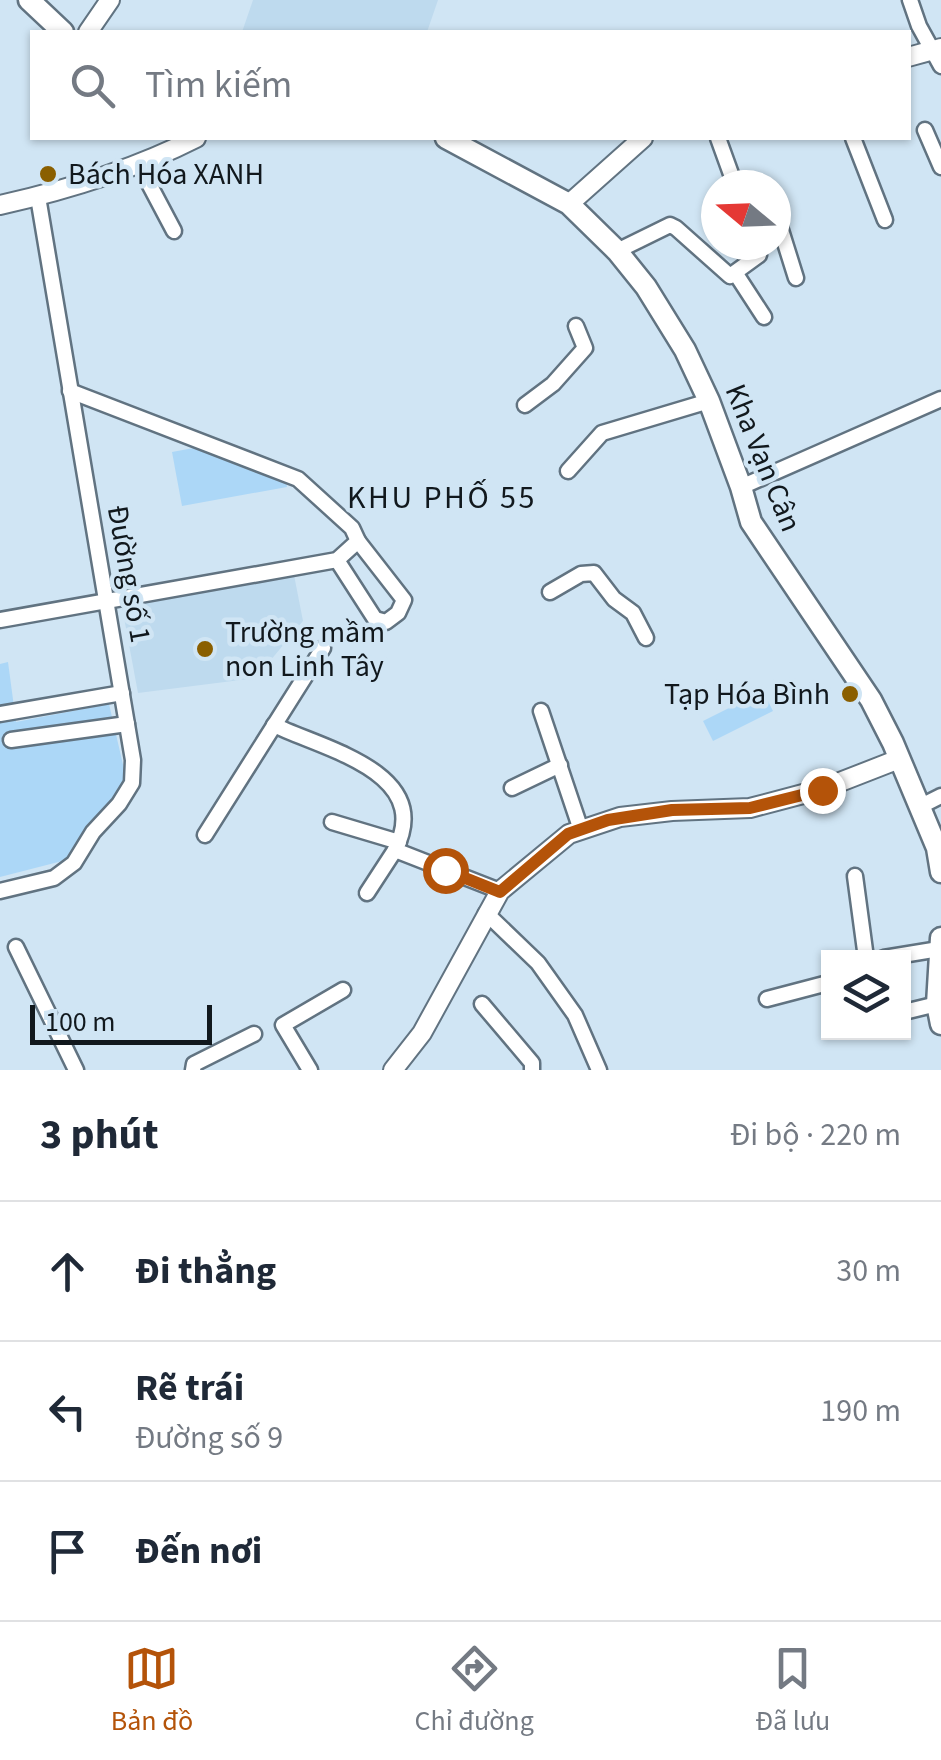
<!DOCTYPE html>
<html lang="vi">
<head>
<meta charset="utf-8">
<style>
	body { margin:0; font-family:"Source Sans 3",sans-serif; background:#f6f6f7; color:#1f2937 }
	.controls { position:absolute; right:30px; bottom:30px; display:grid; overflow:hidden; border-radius:0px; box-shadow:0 2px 8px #0004 }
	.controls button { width:90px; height:90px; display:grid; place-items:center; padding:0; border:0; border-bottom:2px solid #e0e1e3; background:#fff; color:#1f2937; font:50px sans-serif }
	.compass { position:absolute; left:701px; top:170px; width:90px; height:90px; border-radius:50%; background:#fff; box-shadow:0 2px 8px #0004; rotate:289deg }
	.scale { position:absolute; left:30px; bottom:25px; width:182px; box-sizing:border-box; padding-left:10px; border:5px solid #11181d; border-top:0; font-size:28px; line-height:35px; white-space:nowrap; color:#11181d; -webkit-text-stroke:8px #d0e5f4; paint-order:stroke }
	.stop { position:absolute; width:30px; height:30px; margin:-22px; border:8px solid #b45309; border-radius:50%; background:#fff }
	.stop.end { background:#b45309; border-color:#fff; box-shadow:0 2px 10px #0008 }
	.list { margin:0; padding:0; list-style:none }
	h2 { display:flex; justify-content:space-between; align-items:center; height:130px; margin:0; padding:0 40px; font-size:42px }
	h2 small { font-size:32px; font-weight:400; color:#747a83 }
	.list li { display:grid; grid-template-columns:65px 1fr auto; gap:30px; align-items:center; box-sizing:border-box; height:140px; padding:0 40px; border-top:2px solid #e0e1e3 }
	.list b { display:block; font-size:38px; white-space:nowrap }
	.list p { margin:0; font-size:32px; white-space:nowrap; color:#747a83 }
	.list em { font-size:32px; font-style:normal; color:#747a83 }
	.icon { flex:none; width:55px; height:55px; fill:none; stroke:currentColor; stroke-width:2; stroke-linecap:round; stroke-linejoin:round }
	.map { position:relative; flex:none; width:941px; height:1070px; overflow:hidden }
	.search { position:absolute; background:#fff; box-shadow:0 2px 8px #0004; left:30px; right:30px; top:30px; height:110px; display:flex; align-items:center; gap:25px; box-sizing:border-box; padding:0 35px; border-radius:0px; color:#747a83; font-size:38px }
	.sheet { height:550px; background:#fff }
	nav { display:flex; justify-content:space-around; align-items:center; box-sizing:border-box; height:140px; border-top:2px solid #e0e1e3; background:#fff; font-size:28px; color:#747a83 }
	nav a { display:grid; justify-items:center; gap:5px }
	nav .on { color:#b45309 }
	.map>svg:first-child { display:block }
</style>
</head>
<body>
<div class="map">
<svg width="941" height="1070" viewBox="0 0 941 1070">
	<rect width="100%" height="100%" fill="#d0e5f4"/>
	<g fill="#bedaee">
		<polygon points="253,0 438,0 427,32 242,32"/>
		<polygon points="294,575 303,621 256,678 138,693 122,607"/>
	</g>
	<g fill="#acd7f7">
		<polygon points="199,447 286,481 287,487 182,506 172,452"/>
		<polygon points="8,662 16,722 109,704 127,782 70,859 0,877 0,664"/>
		<polygon points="763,691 773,711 713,741 703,721"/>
	</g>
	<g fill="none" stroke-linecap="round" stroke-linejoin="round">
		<g stroke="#617381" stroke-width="19">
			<g id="minor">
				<polyline points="910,0 919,26 941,66"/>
				<polyline points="925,130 941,167"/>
				<polyline points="718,138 735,185"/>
				<polyline points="853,138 885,220"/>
				<polyline points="138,163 174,231"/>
				<polyline points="776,214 796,278"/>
				<polyline points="617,251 670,225 676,228 730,276 759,255"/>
				<polyline points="736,274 764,317"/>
				<polyline points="525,405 553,384 585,348 576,326"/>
				<polyline points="568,471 602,433 709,401"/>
				<polyline points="741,487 941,399"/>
				<polyline points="337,560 375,619 386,622 398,613 404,600 358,541"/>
				<polyline points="550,592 581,574 594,573 614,599 633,613 646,638"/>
				<polyline points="0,620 337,560 358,541 352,528 298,479 70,391"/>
				<polyline points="541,711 581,830"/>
				<polyline points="0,714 122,693"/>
				<path d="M274,725C323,749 435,772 395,850L500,891"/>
				<polyline points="11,740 127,724"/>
				<polyline points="512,788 560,765"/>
				<polyline points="919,807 941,796"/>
				<polyline points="332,822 399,842"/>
				<polyline points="205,835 323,648"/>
				<polyline points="855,876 866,958"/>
				<polyline points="0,891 54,878 74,863 93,832 119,804 132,783 133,760 38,197"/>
				<polyline points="367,893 395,850"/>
				<polyline points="486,913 538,963 575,1015 599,1070"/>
				<polyline points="16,947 76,1070"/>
				<polyline points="884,958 939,949"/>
				<polyline points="767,999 828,983"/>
				<polyline points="482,1004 532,1063 532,1070"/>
				<polyline points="904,1012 937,1004"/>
				<polyline points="193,1070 194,1064 254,1034"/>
				<polyline points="310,1070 283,1025 343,990"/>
			</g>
		</g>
		<g stroke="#617381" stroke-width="22">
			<g id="tertiary">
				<polyline points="88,32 110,0"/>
				<polyline points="908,57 941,48"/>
				<polyline points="569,204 643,138"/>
				<path d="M0,205C67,190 135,169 196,138"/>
				<polyline points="393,1070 422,1033 500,891 569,834 620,817 672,811 750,808 822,789 899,759"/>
			</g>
		</g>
		<g stroke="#617381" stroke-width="25">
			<g id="secondary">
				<polyline points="29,0 63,32"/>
				<polyline points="446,138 569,204 617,251 646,287 685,350 709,401 741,487 751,522 871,700 893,743 937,848 941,872"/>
				<polyline points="941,938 937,1004 941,1024"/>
			</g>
		</g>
		<use href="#minor" stroke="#fff" stroke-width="14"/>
		<use href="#tertiary" stroke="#fff" stroke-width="18"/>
		<use href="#secondary" stroke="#fff" stroke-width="20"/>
	</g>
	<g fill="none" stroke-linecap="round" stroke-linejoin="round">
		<polyline stroke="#b45309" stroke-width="12" points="445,870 500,892 568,834 608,820 672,810 750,808 822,790"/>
	</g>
	<g fill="#8a5f00" stroke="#d0e5f4" stroke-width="4">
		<circle cx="48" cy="174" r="10"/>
		<circle cx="205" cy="649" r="10"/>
		<circle cx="850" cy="694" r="10"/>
	</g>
	<g text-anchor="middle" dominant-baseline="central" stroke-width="9" stroke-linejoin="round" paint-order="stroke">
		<g font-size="30" fill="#11181d" stroke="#d0e5f4" text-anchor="start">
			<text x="68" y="174">Bách Hóa XANH</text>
			<text x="225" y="632">Trường mầm<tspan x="225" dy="34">non Linh Tây</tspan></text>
			<text x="830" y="694" text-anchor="end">Tạp Hóa Bình</text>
		</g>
		<g font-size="30" fill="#11181d" stroke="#d0e5f4">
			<text transform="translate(763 458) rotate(68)">Kha Vạn Cân</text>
			<text transform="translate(129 574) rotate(80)">Đường số 1</text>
		</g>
		<g font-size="32" letter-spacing="2.5" fill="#11181d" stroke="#d0e5f4">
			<text x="442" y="498">KHU PHỐ 55</text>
		</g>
	</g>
</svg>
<div class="controls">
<button><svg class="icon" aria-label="layers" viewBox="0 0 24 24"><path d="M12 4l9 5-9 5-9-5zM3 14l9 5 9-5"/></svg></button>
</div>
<svg class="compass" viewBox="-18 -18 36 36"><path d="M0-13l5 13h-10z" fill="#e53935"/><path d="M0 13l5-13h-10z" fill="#747a83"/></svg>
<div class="scale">100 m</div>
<div class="stop" style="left:445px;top:870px"></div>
<div class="stop end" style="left:822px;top:790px"></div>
<div class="search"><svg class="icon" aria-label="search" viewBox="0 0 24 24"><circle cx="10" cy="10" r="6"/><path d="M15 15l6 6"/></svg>Tìm kiếm</div>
</div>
<section class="sheet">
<h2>3 phút<small>Đi bộ · 220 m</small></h2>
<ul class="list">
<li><svg class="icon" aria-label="ahead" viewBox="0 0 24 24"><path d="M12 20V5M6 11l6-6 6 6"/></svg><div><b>Đi thẳng</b></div><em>30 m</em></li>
<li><svg class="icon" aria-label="left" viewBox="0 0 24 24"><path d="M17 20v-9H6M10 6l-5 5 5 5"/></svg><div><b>Rẽ trái</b><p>Đường số 9</p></div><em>190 m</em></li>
<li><svg class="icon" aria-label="arrive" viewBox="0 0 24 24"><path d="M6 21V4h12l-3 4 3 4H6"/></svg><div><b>Đến nơi</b></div></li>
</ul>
</section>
<nav>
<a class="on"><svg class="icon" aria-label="map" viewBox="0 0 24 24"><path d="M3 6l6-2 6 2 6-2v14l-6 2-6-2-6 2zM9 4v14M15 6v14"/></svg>Bản đồ</a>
<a><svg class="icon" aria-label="directions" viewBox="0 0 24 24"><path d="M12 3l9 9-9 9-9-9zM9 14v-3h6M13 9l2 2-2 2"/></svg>Chỉ đường</a>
<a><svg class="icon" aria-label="saved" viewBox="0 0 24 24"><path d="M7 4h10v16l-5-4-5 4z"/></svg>Đã lưu</a>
</nav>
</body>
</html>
